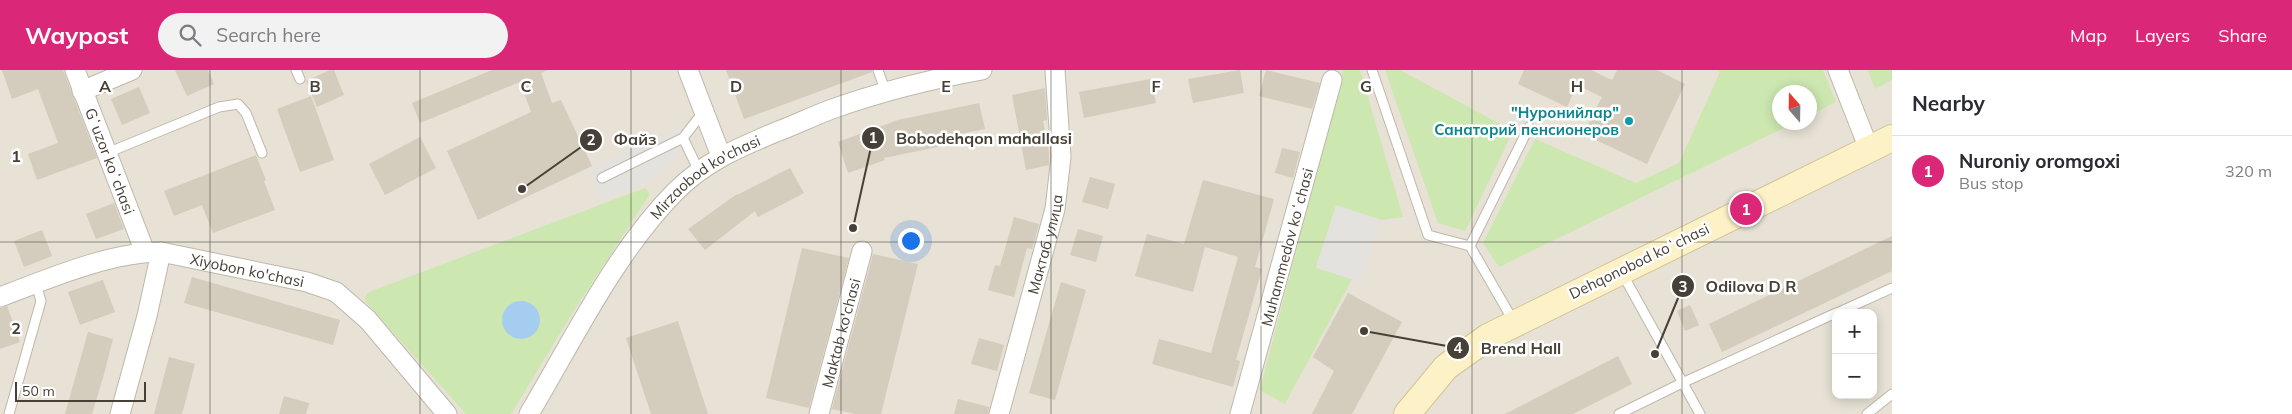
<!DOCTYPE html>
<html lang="en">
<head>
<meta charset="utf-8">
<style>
	body { margin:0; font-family:Mulish,sans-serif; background:#f2f2f3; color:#2b2b33 }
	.controls { position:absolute; right:15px; bottom:15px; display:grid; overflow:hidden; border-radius:10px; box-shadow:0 2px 12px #0003 }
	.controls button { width:45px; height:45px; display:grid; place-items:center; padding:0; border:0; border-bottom:1px solid #e1e1e2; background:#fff; color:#2b2b33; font:25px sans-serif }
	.compass { position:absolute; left:1772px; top:15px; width:45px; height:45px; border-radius:50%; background:#fff; box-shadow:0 2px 12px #0003; rotate:340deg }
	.scale { position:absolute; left:15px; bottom:12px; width:131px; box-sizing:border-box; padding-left:5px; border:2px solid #464036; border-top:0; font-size:14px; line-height:18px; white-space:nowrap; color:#464036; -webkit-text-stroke:4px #fff; paint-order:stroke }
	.you { position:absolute; left:910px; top:170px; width:18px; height:18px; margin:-12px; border:4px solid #fff; border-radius:50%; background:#1a73e8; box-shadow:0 0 0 8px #1a73e833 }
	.badge { display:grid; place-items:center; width:32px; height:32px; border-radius:50%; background:#db2777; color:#fff; font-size:16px; font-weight:700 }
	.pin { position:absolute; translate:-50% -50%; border:2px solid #fff; box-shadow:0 1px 5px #0006 }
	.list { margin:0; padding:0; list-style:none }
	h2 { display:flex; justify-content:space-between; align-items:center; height:65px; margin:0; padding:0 20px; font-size:21px }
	h2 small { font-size:16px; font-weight:400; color:#7c7c81 }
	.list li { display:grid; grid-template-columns:32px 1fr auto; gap:15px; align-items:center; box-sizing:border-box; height:70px; padding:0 20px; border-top:1px solid #e1e1e2 }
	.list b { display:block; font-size:19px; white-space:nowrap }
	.list p { margin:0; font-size:16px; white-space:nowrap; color:#7c7c81 }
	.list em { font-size:16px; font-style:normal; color:#7c7c81 }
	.icon { flex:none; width:28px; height:28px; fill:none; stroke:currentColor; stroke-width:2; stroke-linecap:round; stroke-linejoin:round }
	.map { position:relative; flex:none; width:1892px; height:344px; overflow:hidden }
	header { display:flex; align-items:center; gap:30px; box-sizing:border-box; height:70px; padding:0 25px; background:#db2777; color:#fff }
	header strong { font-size:24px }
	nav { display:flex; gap:28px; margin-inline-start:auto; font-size:18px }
	.search { width:350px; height:45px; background:#f2f2f3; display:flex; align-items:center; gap:12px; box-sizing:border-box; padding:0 18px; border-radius:28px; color:#7c7c81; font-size:19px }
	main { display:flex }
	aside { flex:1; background:#fff }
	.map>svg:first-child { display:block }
</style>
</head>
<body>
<header>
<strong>Waypost</strong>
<div class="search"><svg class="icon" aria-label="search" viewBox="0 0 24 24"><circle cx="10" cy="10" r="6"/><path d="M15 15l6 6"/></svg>Search here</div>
<nav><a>Map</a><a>Layers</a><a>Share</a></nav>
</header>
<main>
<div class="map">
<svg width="1892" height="344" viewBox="0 0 1892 344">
	<rect width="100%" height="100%" fill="#f3f0e7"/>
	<path fill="#e7e2d5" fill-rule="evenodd" d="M0,0H1892V344H0ZM1780,22H1810V52H1780ZM1836,243H1873V325H1836Z"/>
	<g fill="#cce7b0">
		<polygon points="1343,0 1360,0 1403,147 1381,150 1336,136 1316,197 1352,209 1285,334 1260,320"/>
		<polygon points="1385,0 1400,0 1513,61 1465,161 1438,153"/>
		<polygon points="1717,0 1823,0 1836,32 1810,45 1810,22 1780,22 1780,52 1794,53 1499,197 1483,173 1535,69 1636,113 1679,93 1720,2"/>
		<polygon points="1868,0 1892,0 1892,10 1875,19"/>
		<polygon points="645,118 650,124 573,242 511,344 466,344 366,232 365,227 369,222"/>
	</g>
	<g fill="#e4e2df">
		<polygon points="691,52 683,82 643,115 602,130 589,99"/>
		<polygon points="1336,135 1381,150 1361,212 1316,198"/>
	</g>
	<circle fill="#a4cdef" cx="521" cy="250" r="19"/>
	<g fill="#d4ccbc">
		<polygon points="2,0 63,0 97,88 37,110 28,84 58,73 38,19 12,29"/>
		<polygon points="175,0 208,0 214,14 187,26"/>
		<polygon points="330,0 334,0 344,25 317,37 306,11"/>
		<polygon points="492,0 548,0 541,3 552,33 561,30 592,96 478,150 447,81 531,42 520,12 420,53 412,33"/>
		<polygon points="726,0 872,0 872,2 744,49"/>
		<polygon points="1240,0 1244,23 1193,33 1188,9"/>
		<polygon points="1266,0 1320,13 1312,39 1259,26"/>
		<polygon points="1524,0 1591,0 1612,10 1617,0 1657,0 1685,14 1647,94 1583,64 1602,27 1577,15 1567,37 1518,14"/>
		<polygon points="1151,9 1156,33 1084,48 1079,22"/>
		<polygon points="139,17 150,43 122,55 111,29"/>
		<polygon points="1045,18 1047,50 1043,51 1049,82 1049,95 1026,100 1012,25"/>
		<polygon points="311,26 334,90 300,102 277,39"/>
		<polygon points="979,33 985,59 945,67 947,75 884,88 885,90 848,103 838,72 898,50"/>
		<polygon points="420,67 436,98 385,125 369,94"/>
		<polygon points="1282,78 1300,82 1293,108 1275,103"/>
		<polygon points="256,85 266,110 264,111 275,140 213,163 202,135 174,146 164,121"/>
		<polygon points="790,98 804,123 758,147 755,141 705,180 688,159 737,124 737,125"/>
		<polygon points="1090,107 1115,114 1108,139 1082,132"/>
		<polygon points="1203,110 1274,129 1255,197 1262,199 1236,290 1240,291 1233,317 1152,294 1159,269 1211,283 1238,187 1205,177 1193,222 1135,206 1147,164 1184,174"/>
		<polygon points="114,133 124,159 96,169 86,144"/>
		<polygon points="1014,147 1039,154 1032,179 1027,178 1014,227 988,220 995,195 1000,196"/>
		<polygon points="1078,159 1103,166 1096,192 1070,185"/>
		<polygon points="42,160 52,186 24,197 14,171"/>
		<polygon points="1892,166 1892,201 1722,282 1709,254"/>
		<polygon points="802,178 849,188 809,338 766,328"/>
		<polygon points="873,184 918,194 881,344 856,344 832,339"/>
		<polygon points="192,207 340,250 333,275 184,233"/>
		<polygon points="103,210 115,242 80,255 68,222"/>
		<polygon points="1061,212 1086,220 1055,330 1029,323"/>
		<polygon points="1348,223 1402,252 1352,344 1312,344 1334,301 1313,287"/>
		<polygon points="1690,235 1699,255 1685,261 1677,241"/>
		<polygon points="7,236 20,272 0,279 0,238"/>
		<polygon points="678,251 708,344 651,344 626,268"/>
		<polygon points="88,262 113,269 104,304 92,344 65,344"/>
		<polygon points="979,268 1004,275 997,301 971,294"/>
		<polygon points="1618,286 1632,314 1573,344 1505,344"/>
		<polygon points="169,287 195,294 185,333 182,344 154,344"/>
		<polygon points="284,326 309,333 306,344 279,344"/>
		<polygon points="958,329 989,337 988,344 954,344"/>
	</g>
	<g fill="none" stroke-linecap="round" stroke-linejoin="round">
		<g stroke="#beb8aa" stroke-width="11">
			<g id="lane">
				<polyline points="296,0 300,9"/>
				<polyline points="878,0 886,23"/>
				<polyline points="1372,0 1428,165 1470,176 1514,252"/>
				<polyline points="683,68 704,41"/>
				<polyline points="107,83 219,37 238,34 246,43 262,83"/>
				<polyline points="602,108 683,68 699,101"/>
				<polyline points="1470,176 1529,57"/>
				<polyline points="1622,203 1700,344"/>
				<polyline points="1837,243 1892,218"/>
				<polyline points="9,344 41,231 36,214"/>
				<polyline points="1619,344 1682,313 1836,243"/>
				<polyline points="1867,344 1892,324"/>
			</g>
		</g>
		<g stroke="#beb8aa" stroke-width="21">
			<g id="street">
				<polyline points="75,0 145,182"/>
				<polyline points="688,0 721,86"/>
				<polyline points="1838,0 1869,79"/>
				<polyline points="82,21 132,0"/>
				<path id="s1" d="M0,227C48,209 110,182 161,182L307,212L336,222L368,250L447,344"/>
				<polyline points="120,344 147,246 161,182"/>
				<path id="s2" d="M529,344C573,270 616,181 676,121C706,91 738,78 776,62C795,55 813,46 832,39C880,22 932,9 982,0"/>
				<path id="s3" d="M819,344L862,181"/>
				<path id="s4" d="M999,344L1055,139L1061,87L1055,0"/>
				<polyline points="1240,344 1332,10"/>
			</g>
		</g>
		<g stroke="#d2c498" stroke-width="28">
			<polyline id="secondary" points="1407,344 1446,297 1488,267 1892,68"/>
		</g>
		<use href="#lane" stroke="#fff" stroke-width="9"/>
		<use href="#street" stroke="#fff" stroke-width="19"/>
		<use href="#secondary" stroke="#fdf2c7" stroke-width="26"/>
	</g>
	<path fill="none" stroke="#464036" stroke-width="1" stroke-opacity="0.55" d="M210,0V344M420,0V344M631,0V344M841,0V344M1051,0V344M1261,0V344M1472,0V344M1682,0V344M0,172H1892"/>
	<circle fill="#0f9aa8" stroke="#fff" stroke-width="2" cx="1629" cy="51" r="5"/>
	<g text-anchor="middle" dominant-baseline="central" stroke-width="5" stroke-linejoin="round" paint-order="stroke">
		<g font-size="15" font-weight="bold" fill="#0d838f" stroke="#fff" text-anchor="end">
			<text x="1619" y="42">"Нуронийлар"<tspan x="1619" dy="17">Санаторий пенсионеров</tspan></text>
		</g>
		<g font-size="15" fill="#464036" stroke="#fff">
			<text transform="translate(110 91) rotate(69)">Gʻuzor koʻchasi</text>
			<text stroke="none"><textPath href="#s2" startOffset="300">Mirzaobod ko'chasi</textPath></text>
			<text stroke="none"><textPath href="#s4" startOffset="176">Мактаб улица</textPath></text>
			<text transform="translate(1287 177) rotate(-75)">Muhammedov koʻchasi</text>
			<text transform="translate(1639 191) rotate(-26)">Dehqonobod koʻchasi</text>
			<text stroke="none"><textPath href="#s1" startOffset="256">Xiyobon ko'chasi</textPath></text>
			<text stroke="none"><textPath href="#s3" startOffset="84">Maktab ko'chasi</textPath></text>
		</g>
	</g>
	<g font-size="16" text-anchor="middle" font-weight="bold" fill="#464036" stroke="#fff" stroke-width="5" stroke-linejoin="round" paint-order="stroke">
		<text x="105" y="22">A</text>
		<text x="315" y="22">B</text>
		<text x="526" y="22">C</text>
		<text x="736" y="22">D</text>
		<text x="946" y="22">E</text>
		<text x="1156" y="22">F</text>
		<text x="1366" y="22">G</text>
		<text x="1577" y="22">H</text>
		<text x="16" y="92">1</text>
		<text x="16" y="264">2</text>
	</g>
	<path fill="none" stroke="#464036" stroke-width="2" d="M853 158L873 68M522 119L591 70M1655 284L1683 216M1364 261L1458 278"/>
	<g fill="#464036" stroke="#fff" stroke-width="2">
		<circle cx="853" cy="158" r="5"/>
		<circle cx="522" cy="119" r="5"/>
		<circle cx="1655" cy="284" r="5"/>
		<circle cx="1364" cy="261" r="5"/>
		<circle cx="873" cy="68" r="12"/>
		<circle cx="591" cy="70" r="12"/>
		<circle cx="1683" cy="216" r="12"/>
		<circle cx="1458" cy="278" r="12"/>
	</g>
	<g font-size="15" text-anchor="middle" font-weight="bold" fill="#fff">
		<text x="873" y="73">1</text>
		<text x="591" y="75">2</text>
		<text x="1683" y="222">3</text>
		<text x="1458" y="283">4</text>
	</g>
	<g font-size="16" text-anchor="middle" font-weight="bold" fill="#464036" stroke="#fff" stroke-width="5" stroke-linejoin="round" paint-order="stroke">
		<text x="984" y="74">Bobodehqon mahallasi</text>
		<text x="635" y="75">Файз</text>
		<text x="1751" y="222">Odilova D R</text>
		<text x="1521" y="284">Brend Hall</text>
	</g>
</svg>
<div class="controls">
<button>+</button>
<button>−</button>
</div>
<svg class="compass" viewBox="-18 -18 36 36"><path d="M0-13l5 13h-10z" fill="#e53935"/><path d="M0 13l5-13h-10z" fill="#7c7c81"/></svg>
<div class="scale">50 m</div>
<div class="you"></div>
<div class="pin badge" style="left:1746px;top:139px">1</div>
</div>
<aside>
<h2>Nearby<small></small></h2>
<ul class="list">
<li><span class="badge">1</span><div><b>Nuroniy oromgoxi</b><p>Bus stop</p></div><em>320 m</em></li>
</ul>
</aside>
</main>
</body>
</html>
